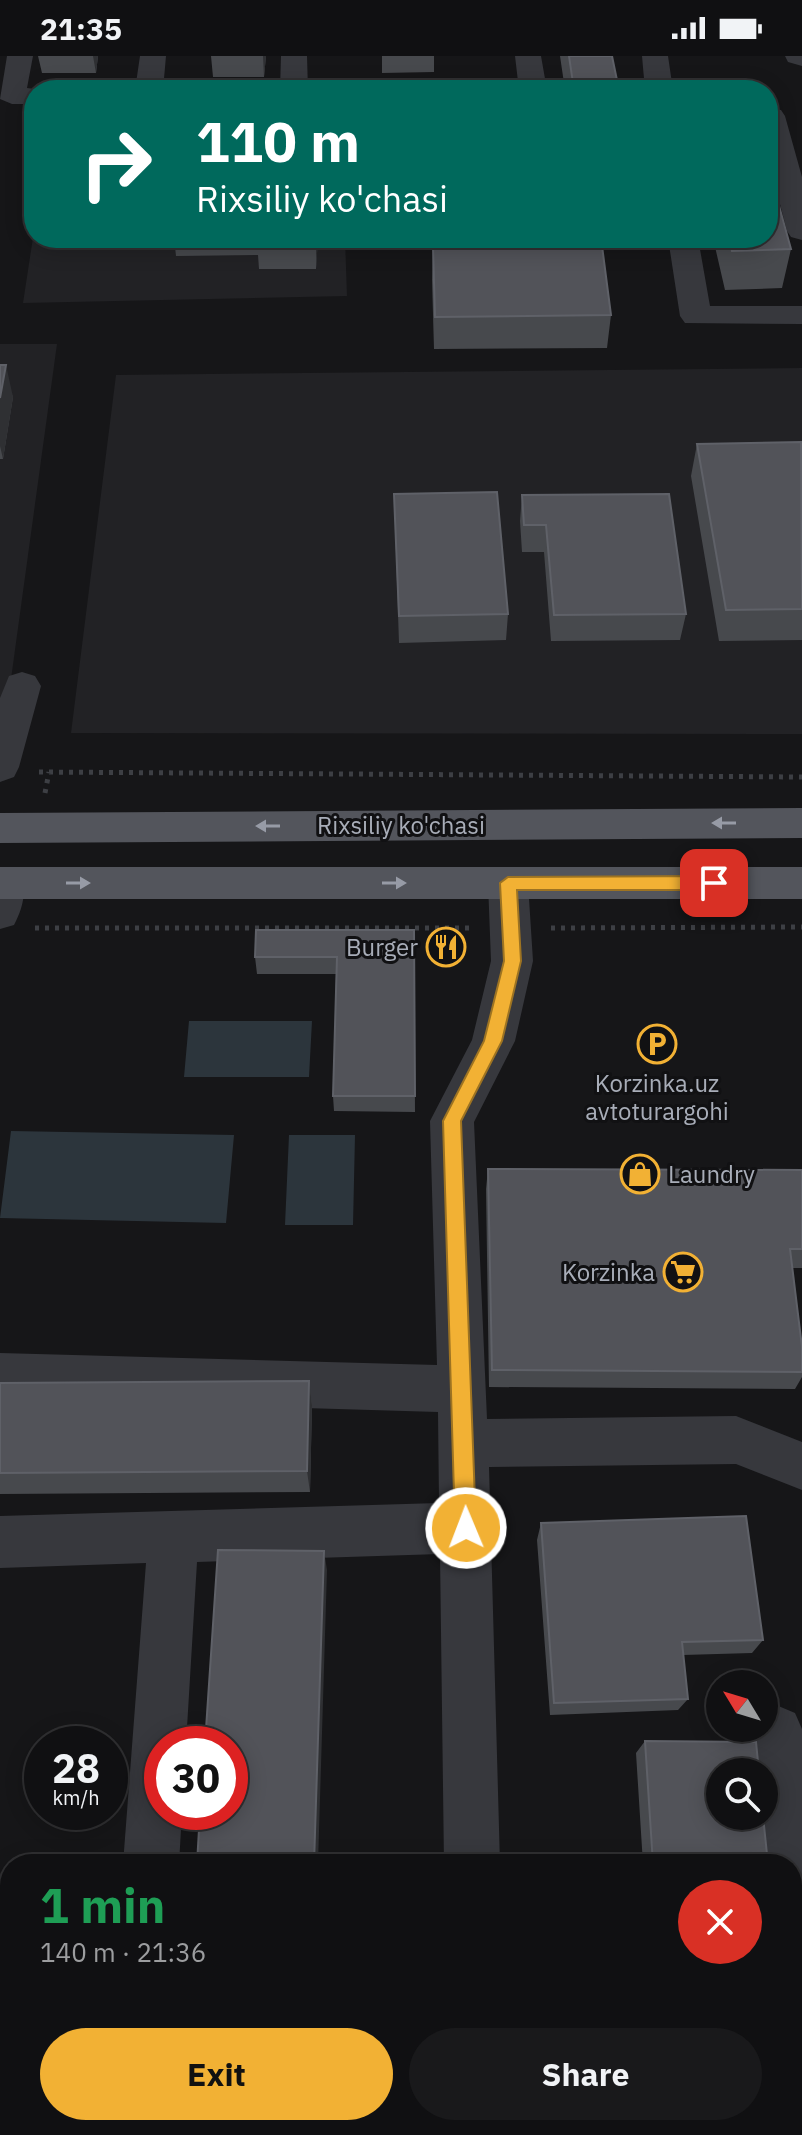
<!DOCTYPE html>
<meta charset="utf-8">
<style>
:root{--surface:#101012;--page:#19191b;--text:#f1f3f6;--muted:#9c9d9f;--line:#303032;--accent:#f2b134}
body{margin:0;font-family:"IBM Plex Sans",sans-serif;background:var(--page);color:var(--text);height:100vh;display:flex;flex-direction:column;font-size:30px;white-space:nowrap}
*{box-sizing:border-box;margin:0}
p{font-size:26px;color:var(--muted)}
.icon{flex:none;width:44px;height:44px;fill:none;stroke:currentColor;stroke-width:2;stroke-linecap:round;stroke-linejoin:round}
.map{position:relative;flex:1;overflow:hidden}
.details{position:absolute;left:0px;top:1798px;width:802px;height:282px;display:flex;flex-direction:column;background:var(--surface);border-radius:32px 32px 0 0;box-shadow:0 4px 20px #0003,0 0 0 2px var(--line)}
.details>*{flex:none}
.guide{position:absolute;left:24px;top:24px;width:754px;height:168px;border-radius:32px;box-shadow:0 4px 20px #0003,0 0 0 2px var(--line);background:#00695c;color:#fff;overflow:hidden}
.needle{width:52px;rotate:308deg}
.tools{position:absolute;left:706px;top:1614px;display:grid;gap:16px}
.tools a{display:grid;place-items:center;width:72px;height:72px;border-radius:50%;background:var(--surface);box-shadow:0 4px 20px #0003,0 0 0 2px var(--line);font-size:40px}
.speed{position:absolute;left:24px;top:1670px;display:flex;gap:16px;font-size:40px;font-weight:700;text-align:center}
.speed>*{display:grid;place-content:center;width:104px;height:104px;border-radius:50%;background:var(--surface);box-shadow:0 4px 20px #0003,0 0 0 2px var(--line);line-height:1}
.speed small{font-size:20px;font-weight:400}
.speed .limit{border:12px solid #d22;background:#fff;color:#111}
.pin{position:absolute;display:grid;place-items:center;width:68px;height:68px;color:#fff;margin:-34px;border-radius:16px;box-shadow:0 4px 12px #0006}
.me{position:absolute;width:88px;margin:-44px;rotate:359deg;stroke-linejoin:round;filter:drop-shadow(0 0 6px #0008)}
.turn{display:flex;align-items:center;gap:28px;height:168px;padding:0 40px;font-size:36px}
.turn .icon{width:104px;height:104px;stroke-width:2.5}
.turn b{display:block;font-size:56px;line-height:68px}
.round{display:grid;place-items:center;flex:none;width:84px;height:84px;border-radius:42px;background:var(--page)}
.summary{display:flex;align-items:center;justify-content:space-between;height:136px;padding:0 40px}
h1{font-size:48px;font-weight:700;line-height:60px;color:#1e9e55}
.primary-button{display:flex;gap:16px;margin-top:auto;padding:16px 40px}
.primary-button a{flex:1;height:92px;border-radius:48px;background:var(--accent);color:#111;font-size:32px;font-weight:700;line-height:92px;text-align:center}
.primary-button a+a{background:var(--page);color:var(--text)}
.status{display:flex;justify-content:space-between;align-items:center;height:56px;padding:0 40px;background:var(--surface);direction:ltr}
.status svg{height:22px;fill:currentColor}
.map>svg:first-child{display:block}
.built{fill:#222225}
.water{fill:#2c353c}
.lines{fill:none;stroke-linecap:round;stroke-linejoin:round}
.path{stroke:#3d3f44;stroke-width:5;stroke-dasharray:4 6;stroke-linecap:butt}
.minor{fill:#37383d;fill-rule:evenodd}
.major{fill:#53555c;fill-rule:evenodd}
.wall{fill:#47494d}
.shaded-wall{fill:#2f3033}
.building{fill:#525359;stroke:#5f6168;stroke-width:2}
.oneway{fill:#979ba6}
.route{fill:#f2b134;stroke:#9d7322;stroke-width:2}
.labels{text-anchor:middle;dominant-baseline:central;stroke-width:6;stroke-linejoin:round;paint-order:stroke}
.street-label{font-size:24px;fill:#a8adb8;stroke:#111113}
.poi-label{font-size:24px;fill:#a8adb8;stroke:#111113;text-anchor:end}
</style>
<div class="status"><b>21:35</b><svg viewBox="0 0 49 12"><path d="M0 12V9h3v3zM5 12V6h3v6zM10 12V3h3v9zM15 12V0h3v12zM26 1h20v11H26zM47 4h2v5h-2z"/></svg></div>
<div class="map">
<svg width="802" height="2079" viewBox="0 0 802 2079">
<rect width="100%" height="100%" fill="#161618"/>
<path class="built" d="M34 175V182H345L347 240 23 247Z
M0 288H57L4 674H0Z
M802 312V678L71 677 116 319Z"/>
<path class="water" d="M189 965H312L309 1021H184Z
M11 1075 234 1079 226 1167 0 1162Z
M289 1079H355L353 1169H285Z"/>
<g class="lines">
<path class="path" d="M39 716 802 721
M45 737 49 716
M35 872H469
M551 872 802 871"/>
<path class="minor" d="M7 0H33L27 32 43 34H34V48H12L0 43Z
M140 0H166L163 34H135Z
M281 0H307L308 34H280Z
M515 0H541L547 34H519Z
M642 0H668L673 34H645Z
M785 0H802V10L788 6Z
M443 26 481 28 485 34H429L433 28Z
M768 52 781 54 785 60 802 121V184L791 181 787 175 768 102Z
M668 182H698L710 250H802V268L685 267 680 260Z
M22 616 35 620 41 630 19 711 14 721 0 726V642L9 620Z
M5 811 19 816C28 833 23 852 14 869L0 873V813Z
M508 811 522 816 528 827 533 905 515 985 474 1066 487 1363 736 1360 802 1386V1434L736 1408 489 1411 500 1808H444L440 1498 197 1506 186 1688H162V1756H182L179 1808H123L146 1507 0 1512V1460L439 1447 438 1356 0 1343V1297L437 1309 430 1065 472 984 491 905 488 827 494 816Z
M776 1649 795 1657 802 1673V1944L792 1940V1808H762L757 1760H764V1716H753L749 1676 750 1672H764V1654Z
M103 2070H163L164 2079H102Z
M446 2070H506L508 2079H446Z"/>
<path class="major" d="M802 752V782L0 787V757Z
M0 811H802V843H0Z"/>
</g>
<path class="wall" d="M38 0H98L96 17H42Z
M211 0H266L264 21H213Z
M382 0H434V16L382 17Z
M560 0H612L619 34H565Z
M174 182H318L316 213H259L258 199 176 200Z
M489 182H601L611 259 607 292 434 293 432 224 433 191H488Z
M713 182H768L791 193 782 232 725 234Z
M0 309 13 341 3 403H0Z
M697 388 802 391V584L719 585 691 420Z
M394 438 508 558 506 584 399 587Z
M522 439 686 558 680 584 551 585 544 496H522L520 465Z
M414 874 415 1056 334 1055 333 1040 336 918H257L255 901Z
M488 1113 802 1114V1212H792L802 1316V1321L795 1333 489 1331 486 1133Z
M309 1325 312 1349 310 1436 0 1438V1327Z
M541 1467 763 1584 752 1597 683 1599 688 1643 678 1654 550 1659 537 1484Z
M645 1685 768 1808H643L636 1697Z
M659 2070H792L795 2079H660Z"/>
<path class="shaded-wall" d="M93 0H98L96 17Z
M263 0H266L264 21Z
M316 182H318L316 213Z
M6 309 13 341 3 403 0 390V342Z
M309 1325 312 1349 310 1436 307 1415Z
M324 1495 327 1514 318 1808H314Z
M306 2070H310L309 2079H305Z"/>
<path class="building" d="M569 0H612L619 34H574Z
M768 110 791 193 732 195 729 182H768Z
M259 182H316V193H258Z
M489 182H601L611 259 435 261 433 191H490Z
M0 309H6L0 342Z
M801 386 802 553 726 554 697 388Z
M497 436 508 558 399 560 394 438Z
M669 438 686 558 554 559 546 469H524L522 439Z
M256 874H414L415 1040H333L337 901H255Z
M488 1113 802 1114V1193H790L802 1291V1316L492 1314Z
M309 1325 307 1415 0 1417V1327Z
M746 1460 763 1584 682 1586 688 1643 554 1647 541 1467Z
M218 1494 324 1495 314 1808H197L200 1756H230V1688H205Z
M645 1685 756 1686 759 1716H720V1760H763L768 1808H653Z
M792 2049 795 2079H671L670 2070H792Z
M179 2070H306L305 2079H179Z"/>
<defs><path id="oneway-solid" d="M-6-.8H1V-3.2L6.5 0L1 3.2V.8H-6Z" transform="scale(2)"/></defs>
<g class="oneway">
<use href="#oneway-solid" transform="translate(724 767) rotate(180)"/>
<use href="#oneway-solid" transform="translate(268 770) rotate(180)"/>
<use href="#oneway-solid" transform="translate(78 827)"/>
<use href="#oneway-solid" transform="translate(394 827)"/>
</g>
<path class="route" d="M714 820 722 827 714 834H517L521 905 502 985 461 1065 476 1472 473 1479 466 1483 458 1479 455 1472 443 1065 484 985 504 905 500 827 508 821Z"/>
<defs>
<symbol id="restaurant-ring" viewBox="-11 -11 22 22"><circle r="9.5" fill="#111113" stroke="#f2b134" stroke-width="1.5"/><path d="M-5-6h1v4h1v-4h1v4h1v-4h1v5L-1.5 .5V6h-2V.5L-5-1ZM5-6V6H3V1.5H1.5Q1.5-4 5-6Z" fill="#f2b134"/></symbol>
<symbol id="parking-ring" viewBox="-11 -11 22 22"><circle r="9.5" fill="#111113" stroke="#f2b134" stroke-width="1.5"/><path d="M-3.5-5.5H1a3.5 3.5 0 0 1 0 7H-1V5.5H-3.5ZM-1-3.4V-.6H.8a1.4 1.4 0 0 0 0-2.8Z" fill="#f2b134"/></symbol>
<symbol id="shop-ring" viewBox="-11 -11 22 22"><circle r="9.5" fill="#111113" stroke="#f2b134" stroke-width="1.5"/><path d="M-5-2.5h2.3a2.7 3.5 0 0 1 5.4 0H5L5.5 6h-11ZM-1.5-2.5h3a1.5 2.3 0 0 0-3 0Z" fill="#f2b134"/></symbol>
<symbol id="supermarket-ring" viewBox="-11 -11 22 22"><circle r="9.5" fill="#111113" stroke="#f2b134" stroke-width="1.5"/><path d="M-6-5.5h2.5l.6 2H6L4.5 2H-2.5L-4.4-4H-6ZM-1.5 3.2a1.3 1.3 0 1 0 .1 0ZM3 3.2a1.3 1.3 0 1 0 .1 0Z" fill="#f2b134"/></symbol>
</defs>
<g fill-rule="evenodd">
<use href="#restaurant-ring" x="424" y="869" width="44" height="44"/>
<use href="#parking-ring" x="635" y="966" width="44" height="44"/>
<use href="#shop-ring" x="618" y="1096" width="44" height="44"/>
<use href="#supermarket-ring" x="661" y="1194" width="44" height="44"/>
</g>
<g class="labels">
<g class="street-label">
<text x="401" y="769">Rixsiliy ko'chasi</text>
</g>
<g class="poi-label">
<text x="418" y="891">Burger</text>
<text x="657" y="1027" text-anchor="middle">Korzinka.uz<tspan x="657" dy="28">avtoturargohi</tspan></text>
<text x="668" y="1118" text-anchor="start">Laundry</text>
<text x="655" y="1216">Korzinka</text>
</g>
</g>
</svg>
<div class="tools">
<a><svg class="needle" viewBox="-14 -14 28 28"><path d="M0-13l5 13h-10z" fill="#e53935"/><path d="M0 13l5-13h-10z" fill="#9c9d9f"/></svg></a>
<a><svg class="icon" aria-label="search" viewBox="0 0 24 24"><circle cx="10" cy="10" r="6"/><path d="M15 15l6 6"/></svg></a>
</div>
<div class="speed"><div>28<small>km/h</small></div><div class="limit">30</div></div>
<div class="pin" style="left:714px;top:827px;background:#d93025"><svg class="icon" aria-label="arrive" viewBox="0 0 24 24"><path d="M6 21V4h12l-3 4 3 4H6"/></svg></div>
<svg class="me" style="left:466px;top:1472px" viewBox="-20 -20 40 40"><circle r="17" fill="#f2b134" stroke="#fff" stroke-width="3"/><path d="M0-11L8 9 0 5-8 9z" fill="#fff"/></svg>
<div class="guide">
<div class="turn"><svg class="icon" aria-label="right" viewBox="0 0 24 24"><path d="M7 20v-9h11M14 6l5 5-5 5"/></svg><div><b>110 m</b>Rixsiliy ko'chasi</div></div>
</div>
<section class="details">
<div class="summary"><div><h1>1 min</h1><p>140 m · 21:36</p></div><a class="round" style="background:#d93025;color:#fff"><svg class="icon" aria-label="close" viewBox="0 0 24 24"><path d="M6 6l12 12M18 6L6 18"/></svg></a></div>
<div class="primary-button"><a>Exit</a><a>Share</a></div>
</section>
</div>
